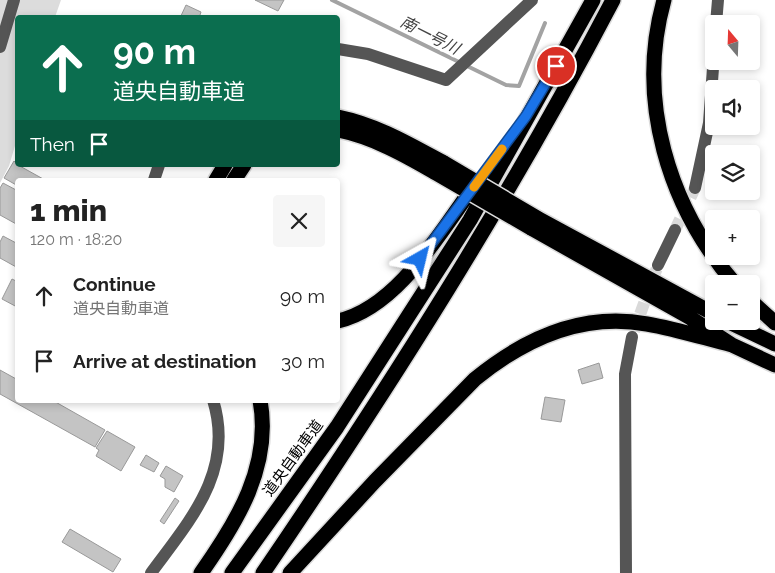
<!DOCTYPE html>
<meta charset="utf-8">
<style>
:root{--surface:#fff;--page:#f6f6f6;--text:#222;--muted:#767676}
body{margin:0;font-family:Raleway,"Noto Sans JP",sans-serif;background:var(--page);color:var(--text);height:100vh;display:flex;flex-direction:column;font-size:19px;white-space:nowrap}
*{box-sizing:border-box;margin:0}
p{font-size:16px;color:var(--muted)}
.icon{flex:none;width:28px;height:28px;fill:none;stroke:currentColor;stroke-width:2;stroke-linecap:round;stroke-linejoin:round}
.map{position:relative;flex:1;overflow:hidden}
.drawer{position:absolute;left:15px;top:178px;width:325px;height:225px;display:flex;flex-direction:column;background:var(--surface);border-radius:5px;box-shadow:0 2px 8px #0003}
.drawer>*{flex:none}
.top-card{position:absolute;left:15px;top:15px;width:325px;height:152px;border-radius:5px;box-shadow:0 2px 8px #0003;background:#0b6e4f;color:#fff;overflow:hidden}
.needle{width:32px;rotate:341deg}
.fabs{position:absolute;left:705px;top:15px;display:grid;gap:10px}
.fabs a{display:grid;place-items:center;width:55px;height:55px;border-radius:5px;background:var(--surface);box-shadow:0 2px 8px #0003;font-size:25px}
.pin{position:absolute;display:grid;place-items:center;width:42px;height:42px;color:#fff;margin:-21px;border:2px solid #fff;border-radius:50%;box-shadow:0 1px 5px #0007}
.me{position:absolute;width:55px;margin:-28px;rotate:37deg;stroke-linejoin:round;filter:drop-shadow(0 0 4px #0008)}
.turn{display:flex;align-items:center;gap:18px;height:105px;padding:0 15px;font-size:22px}
.turn .icon{width:65px;height:65px;stroke-width:2.5}
.turn b{display:block;font-size:35px;line-height:42px}
.then{display:flex;align-items:center;height:48px;padding:0 15px;background:#0003;gap:10px;font-size:19px}
.round{display:grid;place-items:center;flex:none;width:52px;height:52px;border-radius:5px;background:var(--page)}
.summary{display:flex;align-items:center;justify-content:space-between;height:85px;padding:0 15px}
h1{font-size:30px;font-weight:800;line-height:38px}
ul{padding:0;list-style:none}
li{display:flex;align-items:center;gap:15px;height:65px;padding:0 15px}
li div{flex:1}
li b{display:block;font-size:19px}
li em{font-style:normal}
.map>svg:first-child{display:block}
.green{fill:#dcdcdc}
.lines{fill:none;stroke-linecap:round;stroke-linejoin:round}
.stream{stroke:#a3a3a3;stroke-width:4}
.building{fill:#c4c4c4;stroke:#999}
.minor-tunnel{stroke:#d9d9d9;stroke-width:12;stroke-dasharray:12 6;stroke-linecap:butt}
.highway-casing{stroke:#dbdbdb;stroke-width:18}
.minor{stroke:#555;stroke-width:12}
.highway{stroke:#000;stroke-width:15}
.highway-bridge-casing{stroke:#dbdbdb;stroke-width:18;stroke-linecap:butt}
.highway-bridge{stroke:#000;stroke-width:15}
.route-casing{stroke:#114b97;stroke-width:12}
.route{stroke:#1a73e8;stroke-width:9}
.slow{stroke:#f59e0b;stroke-width:9}
.labels{text-anchor:middle;dominant-baseline:central;stroke-width:5;stroke-linejoin:round;paint-order:stroke}
.street-label{font-size:15px;fill:#000;stroke:#fff}
.water-label{font-size:16px;font-style:italic;fill:#444;stroke:#fff}
</style>
<div class="map">
<svg width="775" height="573" viewBox="0 0 775 573">
<rect width="100%" height="100%" fill="#fff"/>
<path class="green" d="M0 0H61L55 17 18 18 17 139 9 166 0 183Z"/>
<g class="lines">
<path class="stream" d="M332 0 506 85 519 86 545 23"/>
</g>
<path class="building" d="M255 0H284L278 11Z
M186 5 201 12 199 18H180Z
M14 161 18 165 45 180H18V186L4 178Z
M3 183 18 191V225L0 215V188Z
M3 236 18 244V268L0 258V242Z
M12 279 18 282 17 307 2 299Z
M599 363 603 378 582 384 578 370Z
M0 370 18 380V400H52L105 430 95 447 0 394Z
M545 397 565 400 561 422 541 419Z
M107 431 135 447 121 471 96 456 99 450 96 448Z
M146 455 159 463 154 472 140 465Z
M166 466 183 476 174 492 165 487V479L160 476Z
M175 498 179 501 164 524 160 521Z
M70 529 121 559 113 572 62 542Z"/>
<g class="lines">
<path class="minor-tunnel" d="M675 230 695 188
M634 331 658 265"/>
<defs>
<path id="highway" d="M664 0C636 100 668 206 735 284
M338 117C377 125 409 144 444 163
M338 130C373 137 405 155 436 173
M216 180 225 165
M234 180 244 165
M537 218 714 314
M531 228 689 317 732 345 775 365
M751 301 775 323
M338 321C399 307 441 230 477 182
M727 321 775 344
M201 573C237 522 272 466 260 400
M232 573 337 427 470 220 593 0
M263 573C389 388 509 199 613 0
M290 573 375 481 475 379C524 339 582 312 647 324 676 329 704 338 732 345"/>
</defs>
<use href="#highway" class="highway-casing"/>
<path class="minor" d="M716 24 718 0
M0 47 14 0
M338 49 368 54 446 80 532 0
M154 180 159 165
M695 188 709 123 714 54
M658 265 675 230
M151 573C190 520 235 471 213 400
M626 573 625 374 632 337"/>
<use href="#highway" class="highway"/>
<defs>
<path id="highway-bridge" d="M444 163 537 218
M436 173 531 228"/>
</defs>
<use href="#highway-bridge" class="highway-bridge-casing"/>
<use href="#highway-bridge" class="highway-bridge"/>
</g>
<g class="lines">
<defs>
<path id="route" d="M420 259 526 116 556 66"/>
</defs>
<use href="#route" class="route-casing"/>
<use href="#route" class="route"/>
<path class="slow" d="M474 187 502 149"/>
</g>
<g class="labels">
<g class="street-label">
<text transform="translate(293 458) rotate(-54)">道央自動車道</text>
</g>
<g class="water-label">
<text transform="translate(430 35) rotate(27)">南一号川</text>
</g>
</g>
</svg>
<div class="fabs">
<a><svg class="needle" viewBox="-14 -14 28 28"><path d="M0-13l5 13h-10z" fill="#e53935"/><path d="M0 13l5-13h-10z" fill="#767676"/></svg></a>
<a><svg class="icon" aria-label="sound" viewBox="0 0 24 24"><path d="M4 9h4l5-4v14l-5-4H4zM17 9q2 3 0 6"/></svg></a>
<a><svg class="icon" aria-label="layers" viewBox="0 0 24 24"><path d="M12 4l9 5-9 5-9-5zM3 14l9 5 9-5"/></svg></a>
<a>+</a>
<a>−</a>
</div>
<div class="pin" style="left:556px;top:66px;background:#d93025"><svg class="icon" aria-label="arrive" viewBox="0 0 24 24"><path d="M6 21V4h12l-3 4 3 4H6"/></svg></div>
<svg class="me" style="left:420px;top:259px" viewBox="-20 -20 40 40"><path d="M0-17L14 15 0 8-14 15z" fill="#1a73e8" stroke="#fff" stroke-width="4"/></svg>
<div class="top-card">
<div class="turn"><svg class="icon" aria-label="ahead" viewBox="0 0 24 24"><path d="M12 20V5M6 11l6-6 6 6"/></svg><div><b>90 m</b>道央自動車道</div></div>
<div class="then">Then<svg class="icon" aria-label="arrive" viewBox="0 0 24 24"><path d="M6 21V4h12l-3 4 3 4H6"/></svg></div>
</div>
<section class="drawer">
<div class="summary"><div><h1>1 min</h1><p>120 m · 18:20</p></div><a class="round"><svg class="icon" aria-label="close" viewBox="0 0 24 24"><path d="M6 6l12 12M18 6L6 18"/></svg></a></div>
<ul>
<li><svg class="icon" aria-label="ahead" viewBox="0 0 24 24"><path d="M12 20V5M6 11l6-6 6 6"/></svg><div><b>Continue</b><p>道央自動車道</p></div><em>90 m</em></li>
<li><svg class="icon" aria-label="arrive" viewBox="0 0 24 24"><path d="M6 21V4h12l-3 4 3 4H6"/></svg><div><b>Arrive at destination</b></div><em>30 m</em></li>
</ul>
</section>
</div>
